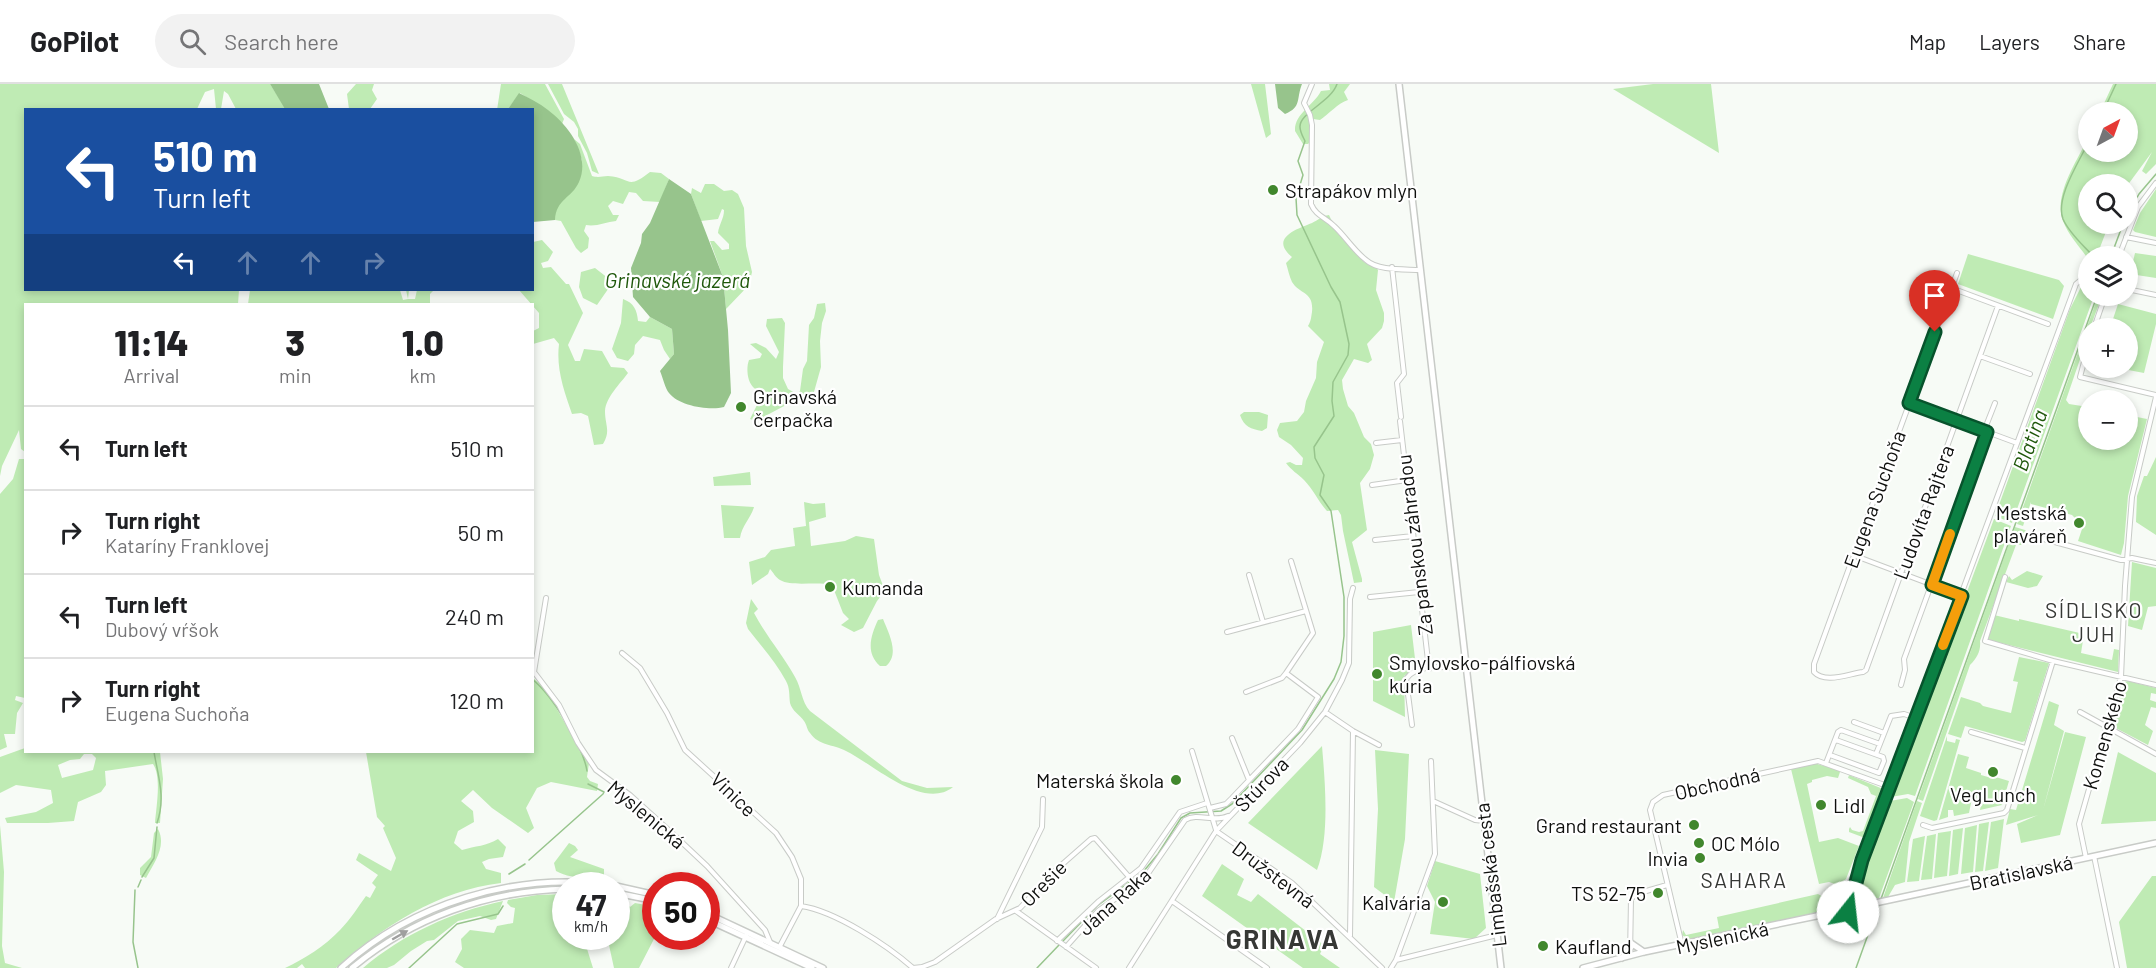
<!DOCTYPE html>
<meta charset="utf-8">
<style>
:root{--surface:#fff;--page:#f2f2f2;--text:#202124;--muted:#757577;--line:#e0e0e0}
body{margin:0;font-family:Barlow,sans-serif;background:var(--page);color:var(--text);height:100vh;display:flex;flex-direction:column;font-size:22px;white-space:nowrap}
*{box-sizing:border-box;margin:0}
p{font-size:20px;color:var(--muted)}
.icon{flex:none;width:33px;height:33px;fill:none;stroke:currentColor;stroke-width:2;stroke-linecap:round;stroke-linejoin:round}
.map{position:relative;flex:1;overflow:hidden}
.details{position:absolute;left:24px;top:219px;width:510px;height:450px;display:flex;flex-direction:column;background:var(--surface);border-radius:0px;box-shadow:0 3px 9px #0003}
.details>*{flex:none}
.banner{position:absolute;left:24px;top:24px;width:510px;height:183px;border-radius:0px;box-shadow:0 3px 9px #0003;background:#1a4fa0;color:#fff;overflow:hidden}
.needle{width:39px;rotate:41deg}
.controls{position:absolute;left:2078px;top:18px;display:grid;gap:12px}
.controls a{display:grid;place-items:center;width:60px;height:60px;border-radius:50%;background:var(--surface);box-shadow:0 3px 9px #0003;font-size:30px}
.speed{position:absolute;left:552px;top:788px;display:flex;gap:12px;font-size:30px;font-weight:700;text-align:center}
.speed>*{display:grid;place-content:center;width:78px;height:78px;border-radius:50%;background:var(--surface);box-shadow:0 3px 9px #0003;line-height:1}
.speed small{font-size:15px;font-weight:400}
.speed .limit{border:9px solid #d22;background:#fff;color:#111}
.pin{position:absolute;display:grid;place-items:center;width:51px;height:51px;color:#fff;margin:-62px -26px;border-radius:50% 50% 50% 0;rotate:-45deg;box-shadow:0 0 6px #0007}
.pin .icon{rotate:45deg}
.me{position:absolute;width:66px;margin:-33px;rotate:16deg;stroke-linejoin:round;filter:drop-shadow(0 0 4px #0008)}
.turn{display:flex;align-items:center;gap:21px;height:126px;padding:0 30px;font-size:27px}
.turn .icon{width:78px;height:78px;stroke-width:2.5}
.turn b{display:block;font-size:42px;line-height:51px}
.lanes{display:flex;align-items:center;height:57px;padding:0 30px;background:#0003;justify-content:center;gap:30px;direction:ltr}
.lanes .off{opacity:.35}
.eta{display:flex;justify-content:space-evenly;align-items:center;height:102px;text-align:center}
.eta b{font-size:36px;font-weight:800;line-height:42px}
ul{padding:0;list-style:none}
li{display:flex;align-items:center;gap:18px;height:84px;padding:0 30px;border-top:2px solid var(--line)}
li div{flex:1}
li b{display:block;font-size:22px}
li em{font-style:normal}
header{display:flex;align-items:center;gap:36px;box-sizing:border-box;height:84px;padding:0 30px;background:var(--surface);border-bottom:2px solid var(--line)}
header strong{font-size:28px}
nav{display:flex;gap:33px;margin-inline-start:auto;font-size:21px}
.search{width:420px;height:54px;background:var(--page);display:flex;align-items:center;gap:15px;box-sizing:border-box;padding:0 21px;border-radius:33px;color:var(--muted);font-size:22px}
.map>svg:first-child{display:block}
.green{fill:#bfebb4;fill-rule:evenodd}
.water{fill:#97c48c}
.lines{fill:none;stroke-linecap:round;stroke-linejoin:round}
.stream{stroke:#97c48c;stroke-width:1.5}
.street-casing{stroke:#c8cbc7;stroke-width:6}
.secondary-casing{stroke:#c8cbc7;stroke-width:8}
.street{stroke:#fff;stroke-width:4}
.secondary{stroke:#fff;stroke-width:5}
.oneway{fill:#9f9f9f}
.route-casing{stroke:#07532c;stroke-width:15}
.route{stroke:#0b8043;stroke-width:10}
.slow{stroke:#f59e0b;stroke-width:10}
.poi-dot{fill:#41872d;stroke:#fff;stroke-width:2}
.labels{text-anchor:middle;dominant-baseline:central;stroke-width:4.5;stroke-linejoin:round;paint-order:stroke}
.poi-label{font-size:20px;fill:#0f100e;stroke:#fff;text-anchor:start}
.street-label{font-size:20px;fill:#0f100e;stroke:#fff}
.water-label{font-size:21px;font-style:italic;fill:#1f580b;stroke:#fff}
.neighbourhood-label{font-size:21px;letter-spacing:1.5px;fill:#363835;stroke:#fff}
.district-label{font-size:26px;font-weight:bold;letter-spacing:1.5px;fill:#363835;stroke:#fff}
</style>
<header>
<strong>GoPilot</strong>
<div class="search"><svg class="icon" aria-label="search" viewBox="0 0 24 24"><circle cx="10" cy="10" r="6"/><path d="M15 15l6 6"/></svg>Search here</div>
<nav><a>Map</a><a>Layers</a><a>Share</a></nav>
</header>
<div class="map">
<svg width="2156" height="884" viewBox="0 0 2156 884">
<rect width="100%" height="100%" fill="#f7fbf6"/>
<path class="green" d="M0 0H270L286 25H236L228 10 224 7 221 25H216L214 5 205 8 197 25 26 26V206H239L238 220H26L25 368 21 365 19 346 2 382 0 392Z
M356 0H374L372 6 377 15 370 25H349L347 10Z
M501 0H545L564 35 562 40 547 26 520 9 508 25 497 26Z
M548 0H562L599 90 592 87 587 69 578 52V45L574 38 564 30Z
M1251 0H1265L1271 50 1266 54Z
M1329 0H1350L1344 8 1348 16C1338 19 1329 30 1320 36L1313 35 1311 37 1310 58 1308 60H1303L1295 47C1294 30 1314 21 1321 7L1330 6Z
M1653 0H1711L1719 69 1613 5Z
M2113 0H2156V80L2146 90 2142 87 2152 68 2127 102V100H2088V140H2109L2099 166 2100 172H2088V191L2084 190 2086 172C2078 161 2068 150 2063 137 2053 111 2077 77 2088 54V68H2127V28H2100Z
M574 55 580 60 592 92C599 94 602 92 608 92 631 93 626 107 650 88L661 89 669 95 660 118 643 117 636 109 629 108 623 120 613 117 608 122 613 131H619L616 137C606 138 596 143 586 141L584 147 589 154 588 164 581 169 576 164 561 137 555 136V125L582 76Z
M705 100H714L724 107 732 106 738 110 744 124 746 162 752 188 749 201 726 225 723 193 710 157H714L722 166 729 165V160L718 149C719 140 724 135 724 126L722 125 718 135 701 137 691 110 692 104 701 109Z
M2156 105V153L2135 148 2133 146 2140 129Z
M1329 131 1338 150 1364 178 1376 183 1378 186 1376 206 1384 229V237L1382 244 1367 260 1372 276 1368 279 1354 275 1342 296 1343 305 1348 322 1354 329 1364 353 1371 360 1374 371 1370 385 1360 399 1367 446 1352 458 1362 495V498L1354 499 1343 447 1341 431 1338 426 1327 427C1318 417 1313 405 1304 396 1298 390 1291 386 1286 379L1290 378 1296 381H1302L1303 374 1291 361 1279 353 1277 346 1280 339 1297 337 1304 328 1306 317 1316 294 1317 278 1324 258 1308 242C1311 237 1311 234 1312 228 1314 207 1300 211 1292 198 1289 192 1288 185 1286 179L1292 173C1269 154 1297 145 1312 139 1318 136 1322 132 1329 131Z
M542 156 553 168 548 177 541 179 543 184 551 183 566 200H569L583 229 568 261 575 277H580L584 265 602 267 611 283 624 284 628 289C620 300 606 313 605 327 605 341 611 347 603 360L594 361 588 332 581 329 572 330C564 307 556 285 559 260L554 254 533 260V247L539 244V229L519 206H532L533 158Z
M2135 169 2156 172V194L2130 190Z
M1968 170 2059 196 2064 202 2053 235 1958 200Z
M595 184 613 198 597 221 583 214 579 203 581 188Z
M2086 200H2088V212H2094L2012 439 1995 432 2070 225 2081 203Z
M250 206H400L403 216 408 215 406 206H409L408 215H415L417 206H434L430 210V220H248Z
M2098 212H2102L2090 244H2088V252L2066 316 2069 320 2088 323V356H2127V331L2147 335 2128 412 2124 459 2121 471 2078 457 2082 445 2073 442 2075 434 2072 431 2031 420V418L2023 442 2017 440Z
M623 215C634 219 637 226 638 237L646 238 650 233 672 245 674 270 670 275 664 266 660 256 643 252 635 261 634 270 628 277 617 274 612 265 621 239Z
M825 219 826 227 822 239 820 257 821 283 812 315 786 321 756 337 750 335 757 321H763L768 317C765 309 760 309 754 304 747 298 746 284 749 276L760 274 762 270 750 260 756 259 766 264 776 275 779 268 766 242 767 235 782 234 785 239 783 283V294L788 305 797 310 800 307 803 285 807 277 809 241 814 234 817 220Z
M2118 220 2156 230V240L2144 289 2118 284H2127V244H2110Z
M1244 328H1259L1268 331 1267 344 1262 347C1251 345 1244 343 1240 331Z
M2156 373V451L2136 438 2137 412 2144 392H2147Z
M19 375H24L26 380 25 614 16 612 15 616 23 619 17 629 15 650H4L7 663 0 666V410L13 395Z
M750 388 751 401 714 402 713 393Z
M804 418 813 420 825 419 826 433 809 438 811 462 845 457 856 452 874 455 879 491 885 507 877 517 863 544 854 548 841 541 849 535 843 529 832 501C817 497 792 503 780 496 776 494 773 488 770 485L768 490 752 501 749 478 765 473 771 466 795 462 793 444 806 442Z
M721 421 754 423C751 434 742 441 740 454H724Z
M1994 435 2011 442 1915 712 1908 710 1891 713Z
M2015 443 2025 446 2028 449H2020L2018 455 2023 461H2016L1980 557C1981 567 1977 574 1970 581L1923 717 1918 715Z
M2132 478 2156 484V522L2148 523 2142 546 2128 542Z
M2027 487 2043 492 2037 502 2028 504 2006 498 2009 492 2012 496Z
M751 515 758 525 754 529C766 552 783 571 795 593 802 605 801 617 810 627L902 697 927 704 953 703C923 727 873 680 846 667 833 660 819 662 810 649 807 646 807 641 804 637 800 631 792 627 790 619 789 611 790 604 786 597 776 578 761 562 748 545L746 539Z
M1994 531 2019 537V535L2084 550 2081 569 2112 576 2114 565 2119 566 2118 588 1989 556 1987 552Z
M883 535C889 550 900 570 886 582H880C865 569 871 551 878 536Z
M1411 541 1416 583 1404 592 1405 633 1373 617V548Z
M2019 573 2049 579 2025 657 2022 658 1965 642 1961 654 1948 650 1961 613 1980 619 1983 622 2011 629 2018 598 2013 597Z
M533 594 543 602 589 679 587 693 590 697 598 700 597 707 551 698 537 704 526 724 534 744 528 749 492 724 473 706 461 717 473 727 474 738 458 747 454 759 462 766C475 762 487 762 498 755L506 763 503 773 489 775 482 778 486 785 501 789V799C439 806 382 843 336 884H305L302 880 297 884H285C304 875 325 862 340 846 350 836 358 823 366 812L370 814 376 803 372 799 378 791 356 776 359 769 391 787 396 774 383 744 385 742 377 733 366 668H532Z
M2128 597 2156 604V610L2151 609 2150 616 2156 618V624L2151 623 2145 641 2153 647 2148 661 2110 641 2124 598Z
M2049 617 2059 621 2054 641 2064 647 2043 726 2065 648 2086 653 2060 751 2021 759 2017 740 2038 731 2006 741 2010 725 2016 726Z
M1947 652V657L1955 659 1956 655 1960 656 1937 736 1934 737 1920 732Z
M1322 662C1325 698 1330 752 1317 786L1248 739Z
M25 664 26 668H160L163 695 160 739H155C156 724 162 693 153 680L105 687 106 701 101 708 78 718 74 737 48 739H7L5 734 36 728 53 719 51 706 16 701 0 709V673ZM84 670H92L96 674 93 686 62 694 58 681 70 676 80 675Z
M1375 666 1409 670 1405 755 1394 818 1374 803 1378 725Z
M2118 668 2156 689V737L2101 740Z
M1958 670 1969 673 1966 684 1981 689V691L1988 693 1989 691 2009 697 2002 721 1980 726 1982 716 1972 714 1969 729 1954 732 1953 726H1948V733L1939 736Z
M1814 679 1838 686 1840 688 1838 694 1827 692 1812 696V698L1807 700 1819 758 1838 754 1859 762 1846 795 1838 801 1829 798 1819 800 1791 685Z
M1849 691 1883 705 1884 709 1865 754 1849 748V745L1850 743 1852 746 1859 748 1863 747 1876 712 1871 710 1868 703 1848 694Z
M1907 714 1914 718 1879 814H1870L1866 807 1858 800 1890 717Z
M1917 717 1922 719 1909 758 1905 798 1895 801 1888 813 1883 814Z
M2004 735 1998 784 1985 787 1991 738Z
M1989 738 1983 787 1975 788 1979 740Z
M0 741 4 788 2 862 5 879 22 884H0Z
M1977 741 1973 788 1961 790 1965 744Z
M1963 744 1958 790 1949 792 1953 746Z
M158 745C167 762 154 779 146 794L140 791V784L151 773 154 749Z
M1951 747 1947 792 1934 794 1938 749Z
M1936 750 1932 795 1921 796 1927 752Z
M1925 752 1919 797 1907 798 1913 755Z
M569 759 575 762 578 766 570 773 604 785V793C588 794 570 795 556 787L554 779Z
M1435 777 1480 790 1486 844 1474 855 1430 850 1435 818 1427 802Z
M1222 780 1244 795 1237 811 1251 818 1258 810 1324 861 1320 870 1340 884H1303L1202 812Z
M2152 792H2156V884H2127L2119 838Z
M565 810 566 852H583L593 884H464L455 878 462 865 461 855 470 846 494 849 497 842 513 839 515 824 511 823 507 819 508 816 537 811Z
M1818 810 1825 814 1829 824 1827 827 1733 848 1688 855 1682 851 1683 846 1686 851 1719 844 1717 833Z
M617 815 625 817 630 823 635 819 651 822 656 855H654L639 884H614L607 852H616Z
M503 817 496 835 491 836 480 832 458 837 434 856 427 857 411 867 394 881 387 884H363C403 850 452 828 503 817Z"/>
<path class="water" d="M270 0H319L329 25H285Z
M1275 0H1302C1296 15 1302 23 1285 30L1278 24Z
M519 9C529 14 539 19 548 26 568 41 591 71 579 98 572 114 556 115 555 136L533 138 532 26 508 25Z
M669 95 691 110 723 193 728 246 731 309 724 323C710 327 679 322 669 309 665 304 663 294 660 287L674 270 672 245 650 233 633 213 631 184 641 159 642 150 650 139Z"/>
<g class="lines">
<path class="stream" d="M2103 28 2116 0
M2088 59C2079 78 2055 114 2063 135 2069 149 2083 161 2093 172
M2127 131 2139 110 2156 90
M2111 172 2123 140
M532 595C553 612 583 662 587 687
M154 668C158 692 166 714 157 739
M529 776 603 710 604 708 588 700
M509 790 525 780
M142 793 154 774 157 743
M138 803 141 796
M135 806 133 858 138 884
M1881 815 2097 212
M1063 857 1097 822 1143 788 1158 770 1181 734 1190 729 1221 727 1232 720 1302 646 1334 595 1341 578 1344 552V513L1331 427 1320 411 1324 391 1315 374 1314 363 1334 332 1332 317 1333 298 1348 271 1349 260 1340 218 1331 203 1297 131 1296 114 1303 91 1298 77 1305 57C1303 53 1300 48 1300 43 1299 29 1331 18 1337 0
M409 884 457 840 498 830 503 822
M1037 884 1059 861
M1856 884 1879 820"/>
<defs>
<path id="street" d="M1312 0 1304 19 1310 31 1312 41 1311 120C1316 132 1325 133 1334 142 1345 152 1354 167 1366 176 1378 187 1404 185 1420 186
M2126 153 2156 159
M2119 172 2138 123 2156 99
M1392 183 1404 290 1397 299 1401 333
M1957 189 1814 580V588C1825 600 1848 590 1863 588L1866 586 1998 222
M1951 204 2048 240
M2127 205 2156 211
M2094 244 2105 212
M2088 263 2080 293 2156 311
M1980 272 2030 290
M1909 319 2017 359
M1400 337 1429 585
M1984 347 1995 319
M1376 359 1402 356
M1372 401 1407 396
M2040 454 2121 476 2132 474 2156 479
M1375 456 1413 452
M1853 471 1962 512
M1249 491 1263 538
M2005 493 1985 557 2053 577 2156 601
M1370 513 1419 508
M546 514 534 588 559 621 578 659 596 686 630 711 673 750 707 782 765 846 770 858
M1227 548 1306 527
M622 569 640 584 667 629 685 666 776 749 792 773 801 795V822L780 862
M1286 589 1313 549 1291 477
M1901 601 1905 586 1904 575 1987 348
M1325 628 1353 647 1379 661
M2080 628 2156 670
M1854 638 1884 649
M1412 641 1406 595C1417 578 1449 584 1466 584
M1971 648 2025 664
M1232 654 1249 696
M1192 667 1216 746
M1876 670 1891 632 1904 630 1916 634
M1830 671 1879 689 1884 677 1883 673 1836 656
M1826 679 1838 648 1841 646 1880 660
M1433 717 1475 736 1484 737
M1210 724 1226 720 1232 714 1298 645 1318 613 1286 589 1282 594 1246 608
M1923 741 1932 744 2004 729 2007 726 2053 577
M1216 747 1292 799 1382 884
M2094 772 2117 884
M2086 774 2079 740 2121 593 2125 502 2132 413 2156 313
M1845 807 1862 776 1878 735 2076 200 2082 195H2088
M1853 810 1862 777
M1172 817 1267 884
M801 822C835 827 887 861 913 884
M1016 827 1096 884
M997 835 1042 743 1043 715
M1350 852 1353 647
M1057 857 1099 817 1141 784 1180 728 1207 719
M1682 861 1650 726 1653 718 1663 711 1818 677 1890 703
M1066 863 1098 827 1133 802 1149 788 1185 736C1198 728 1214 739 1228 732
M1630 872 1631 815 1636 810 1667 801
M1396 876 1497 851
M731 884 746 852
M913 884 922 883 935 878 996 835 1020 824 1058 784 1091 755 1095 754 1130 794
M1129 884 1216 747 1300 659 1325 628 1342 596 1349 579 1350 515 1353 504
M1391 884 1396 876 1435 770 1431 677"/>
<path id="secondary" d="M1399 0 1501 884
M616 802 656 811
M616 809 656 817
M706 829 823 884
M1827 829C1835 823 1835 812 1844 808L1851 809C1859 815 1863 818 1874 819
M706 835 812 884
M1631 859 1644 868
M1622 874 1631 863
M341 884C412 819 515 788 610 801
M352 884C412 834 487 807 566 805
M1583 884 1644 868 1826 830 1848 828 1875 819 2156 759"/>
</defs>
<use href="#street" class="street-casing"/>
<use href="#secondary" class="secondary-casing"/>
<use href="#street" class="street"/>
<use href="#secondary" class="secondary"/>
</g>
<defs><path id="oneway-solid" d="M-6-.8H1V-3.2L6.5 0L1 3.2V.8H-6Z" transform="scale(1.5)"/></defs>
<use class="oneway" href="#oneway-solid" transform="translate(400 851) rotate(-30)"/>
<g class="lines">
<defs>
<path id="route" d="M1848 828 1856 822 1857 816 1853 810 1862 776 1962 512 1932 501 1987 348 1909 319 1935 248"/>
</defs>
<use href="#route" class="route-casing"/>
<use href="#route" class="route"/>
<path class="slow" d="M1943 561 1962 512 1932 501 1950 450"/>
</g>
<g class="poi-dot">
<circle cx="1273" cy="106" r="6"/>
<circle cx="741" cy="323" r="6"/>
<circle cx="2079" cy="439" r="6"/>
<circle cx="830" cy="503" r="6"/>
<circle cx="1377" cy="590" r="6"/>
<circle cx="1993" cy="688" r="6"/>
<circle cx="1176" cy="696" r="6"/>
<circle cx="1821" cy="721" r="6"/>
<circle cx="1694" cy="741" r="6"/>
<circle cx="1699" cy="759" r="6"/>
<circle cx="1700" cy="774" r="6"/>
<circle cx="1658" cy="809" r="6"/>
<circle cx="1443" cy="818" r="6"/>
<circle cx="1543" cy="862" r="6"/>
</g>
<g class="labels">
<g class="poi-label">
<text x="1285" y="106">Strapákov mlyn</text>
<text x="753" y="312">Grinavská<tspan x="753" dy="23">čerpačka</tspan></text>
<text x="2067" y="428" text-anchor="end">Mestská<tspan x="2067" dy="23">plaváreň</tspan></text>
<text x="842" y="503">Kumanda</text>
<text x="1389" y="578">Smylovsko-pálfiovská<tspan x="1389" dy="23">kúria</tspan></text>
<text x="1164" y="696" text-anchor="end">Materská škola</text>
<text x="1993" y="710" text-anchor="middle">VegLunch</text>
<text x="1833" y="721">Lidl</text>
<text x="1682" y="741" text-anchor="end">Grand restaurant</text>
<text x="1711" y="759">OC Mólo</text>
<text x="1688" y="774" text-anchor="end">Invia</text>
<text x="1646" y="809" text-anchor="end">TS 52-75</text>
<text x="1431" y="818" text-anchor="end">Kalvária</text>
<text x="1555" y="862">Kaufland</text>
</g>
<g class="street-label">
<text transform="translate(1874 415) rotate(-70)">Eugena Suchoňa</text>
<text transform="translate(1923 428) rotate(-70)">Ľudovíta Rajtera</text>
<text transform="translate(1414 461) rotate(-97)">Za panskou záhradou</text>
<text transform="translate(2104 651) rotate(-74)">Komenského</text>
<text transform="translate(1717 699) rotate(-13)">Obchodná</text>
<text transform="translate(1261 700) rotate(-46)">Štúrova</text>
<text transform="translate(734 710) rotate(44)">Vinice</text>
<text transform="translate(647 730) rotate(40)">Myslenická</text>
<text transform="translate(2021 788) rotate(-12)">Bratislavská</text>
<text transform="translate(1274 790) rotate(37)">Družstevná</text>
<text transform="translate(1490 791) rotate(-97)">Limbašská cesta</text>
<text transform="translate(1043 799) rotate(-45)">Orešie</text>
<text transform="translate(1114 817) rotate(-42)">Jána Raka</text>
<text transform="translate(1722 853) rotate(-12)">Myslenická</text>
</g>
<g class="water-label">
<text x="677" y="195">Grinavské jazerá</text>
<text transform="translate(2029 356) rotate(-70)">Blatina</text>
</g>
<g class="neighbourhood-label">
<text x="2094" y="525">SÍDLISKO<tspan x="2094" dy="24">JUH</tspan></text>
<text x="1744" y="795">SAHARA</text>
</g>
<g class="district-label">
<text x="1283" y="854">GRINAVA</text>
</g>
</g>
</svg>
<div class="controls">
<a><svg class="needle" viewBox="-14 -14 28 28"><path d="M0-13l5 13h-10z" fill="#e53935"/><path d="M0 13l5-13h-10z" fill="#757577"/></svg></a>
<a><svg class="icon" aria-label="search" viewBox="0 0 24 24"><circle cx="10" cy="10" r="6"/><path d="M15 15l6 6"/></svg></a>
<a><svg class="icon" aria-label="layers" viewBox="0 0 24 24"><path d="M12 4l9 5-9 5-9-5zM3 14l9 5 9-5"/></svg></a>
<a>+</a>
<a>−</a>
</div>
<div class="speed"><div>47<small>km/h</small></div><div class="limit">50</div></div>
<div class="pin" style="left:1935px;top:248px;background:#d93025"><svg class="icon" aria-label="arrive" viewBox="0 0 24 24"><path d="M6 21V4h12l-3 4 3 4H6"/></svg></div>
<svg class="me" style="left:1848px;top:828px" viewBox="-20 -20 40 40"><circle r="19" fill="#fff"/><path d="M0-13L10 11 0 6-10 11z" fill="#0b8043"/></svg>
<div class="banner">
<div class="turn"><svg class="icon" aria-label="left" viewBox="0 0 24 24"><path d="M17 20v-9H6M10 6l-5 5 5 5"/></svg><div><b>510 m</b>Turn left</div></div>
<div class="lanes"><svg class="icon" aria-label="left" viewBox="0 0 24 24"><path d="M17 20v-9H6M10 6l-5 5 5 5"/></svg><svg class="icon off" aria-label="ahead" viewBox="0 0 24 24"><path d="M12 20V5M6 11l6-6 6 6"/></svg><svg class="icon off" aria-label="ahead" viewBox="0 0 24 24"><path d="M12 20V5M6 11l6-6 6 6"/></svg><svg class="icon off" aria-label="right" viewBox="0 0 24 24"><path d="M7 20v-9h11M14 6l5 5-5 5"/></svg></div>
</div>
<section class="details">
<div class="eta">
<div><b>11:14</b><p>Arrival</p></div>
<div><b>3</b><p>min</p></div>
<div><b>1.0</b><p>km</p></div>
</div>
<ul>
<li><svg class="icon" aria-label="left" viewBox="0 0 24 24"><path d="M17 20v-9H6M10 6l-5 5 5 5"/></svg><div><b>Turn left</b></div><em>510 m</em></li>
<li><svg class="icon" aria-label="right" viewBox="0 0 24 24"><path d="M7 20v-9h11M14 6l5 5-5 5"/></svg><div><b>Turn right</b><p>Kataríny Franklovej</p></div><em>50 m</em></li>
<li><svg class="icon" aria-label="left" viewBox="0 0 24 24"><path d="M17 20v-9H6M10 6l-5 5 5 5"/></svg><div><b>Turn left</b><p>Dubový vŕšok</p></div><em>240 m</em></li>
<li><svg class="icon" aria-label="right" viewBox="0 0 24 24"><path d="M7 20v-9h11M14 6l5 5-5 5"/></svg><div><b>Turn right</b><p>Eugena Suchoňa</p></div><em>120 m</em></li>
</ul>
</section>
</div>
